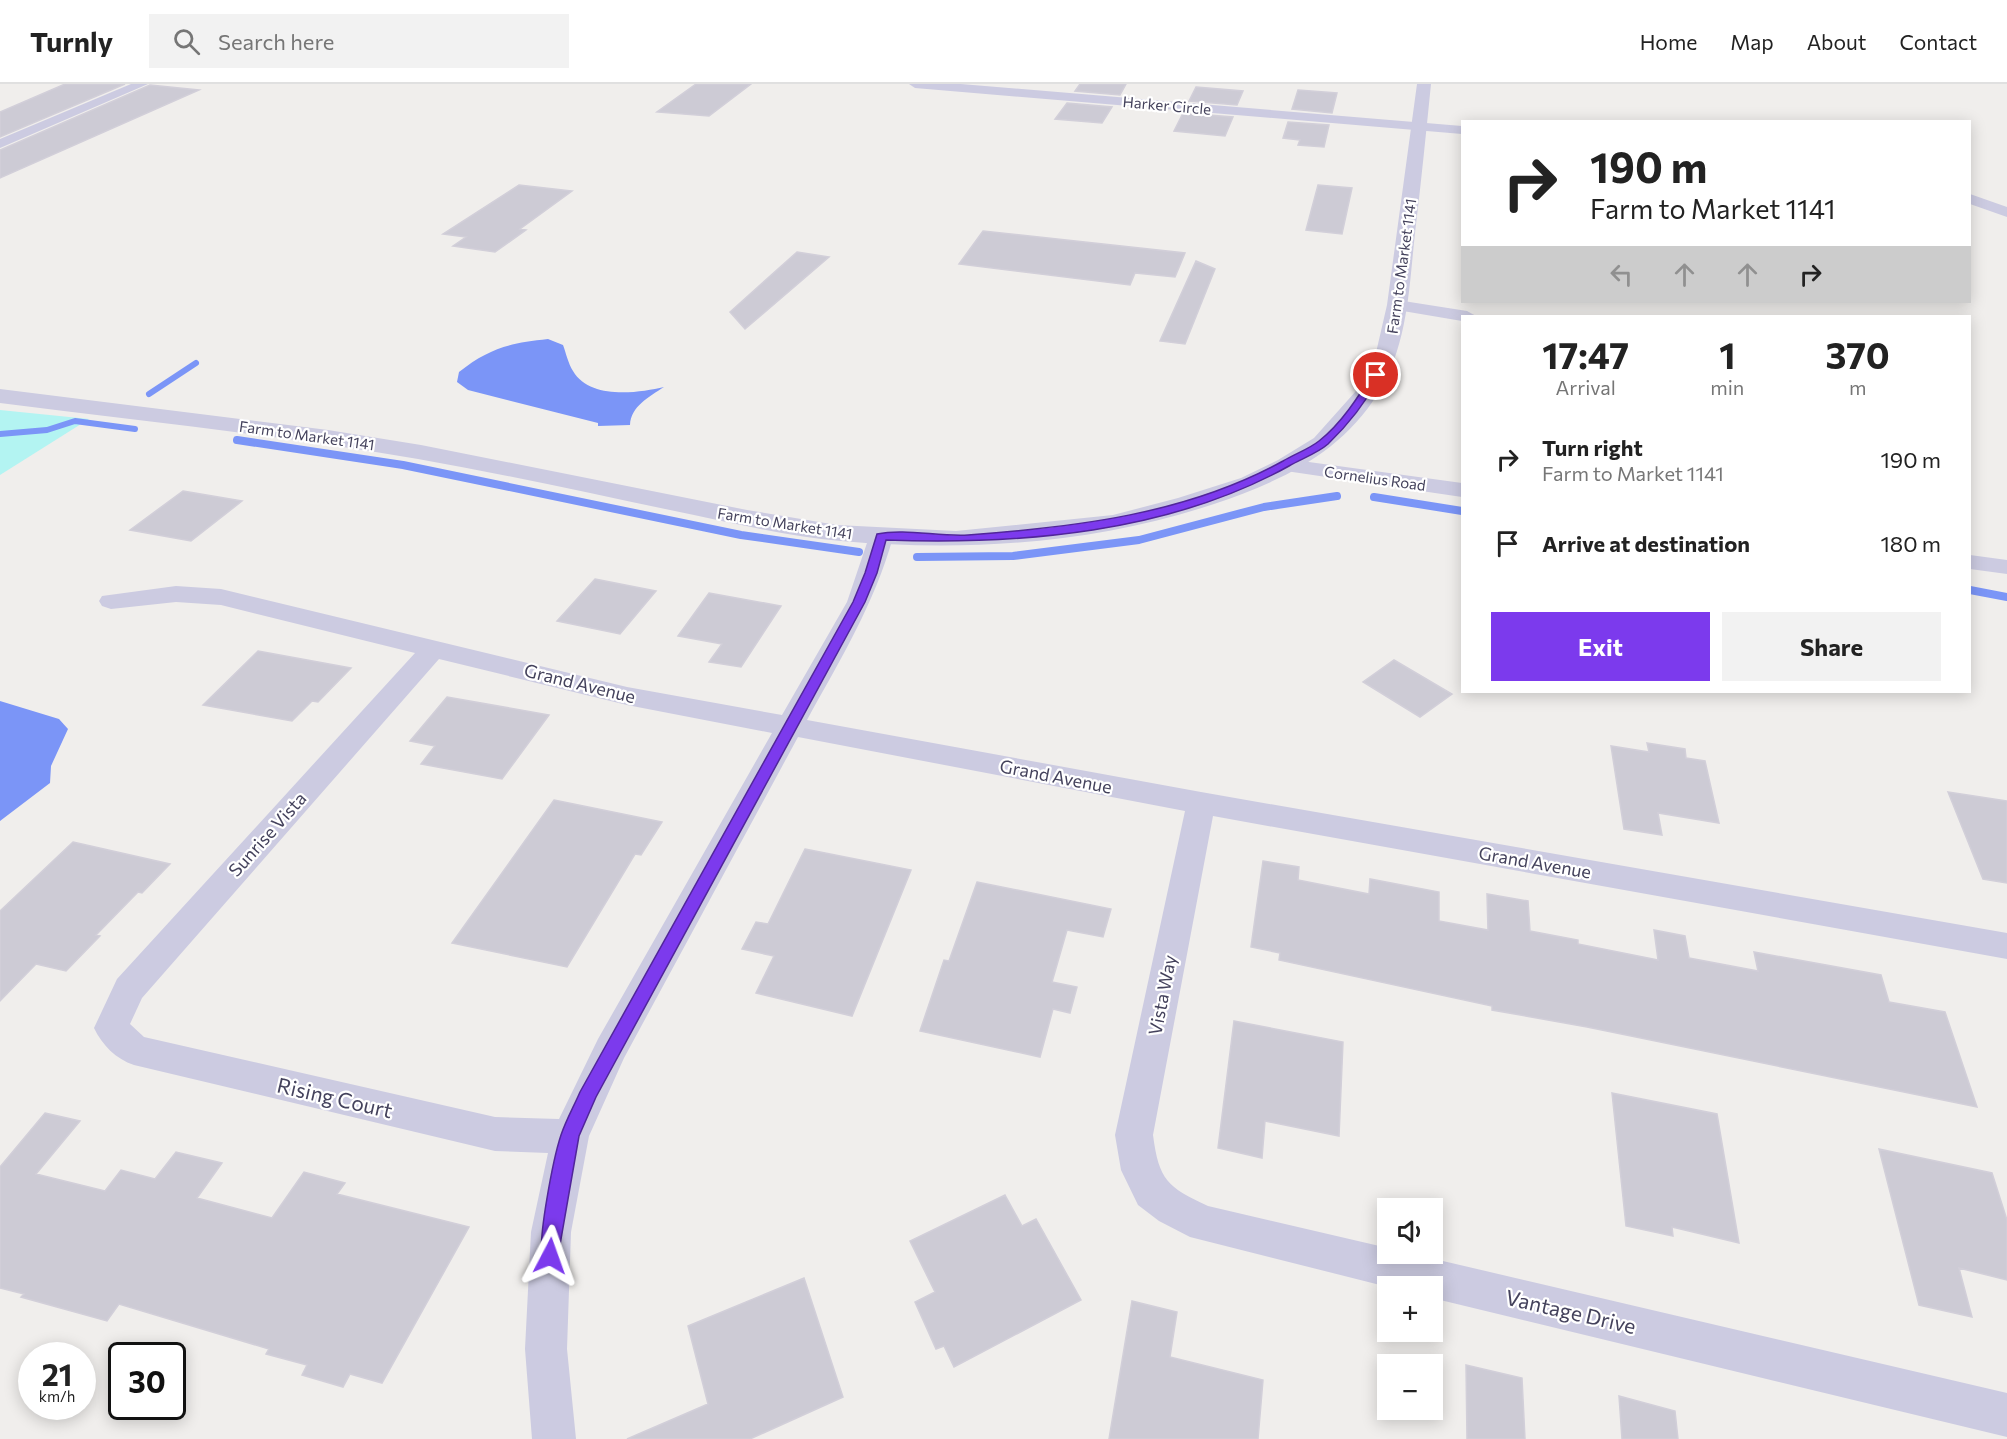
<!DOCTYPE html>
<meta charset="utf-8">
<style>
:root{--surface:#fff;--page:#f2f2f2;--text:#222;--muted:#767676;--line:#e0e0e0;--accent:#7c3aed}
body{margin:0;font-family:Commissioner,sans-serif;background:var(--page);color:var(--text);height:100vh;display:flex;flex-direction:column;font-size:22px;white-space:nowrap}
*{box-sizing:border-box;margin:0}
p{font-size:20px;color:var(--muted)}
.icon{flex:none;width:33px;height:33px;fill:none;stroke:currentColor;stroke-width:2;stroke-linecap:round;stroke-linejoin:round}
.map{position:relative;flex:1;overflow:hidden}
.drawer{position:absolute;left:1461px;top:231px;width:510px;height:378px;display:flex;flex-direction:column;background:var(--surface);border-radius:0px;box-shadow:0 3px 15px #0003}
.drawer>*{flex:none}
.hud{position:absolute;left:1461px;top:36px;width:510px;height:183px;border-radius:0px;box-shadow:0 3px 15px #0003;background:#fff;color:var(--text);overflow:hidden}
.fabs{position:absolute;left:1377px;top:1114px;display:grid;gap:12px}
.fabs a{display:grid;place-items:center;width:66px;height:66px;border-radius:0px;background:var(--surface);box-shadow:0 3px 15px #0003;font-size:30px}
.speed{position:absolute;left:18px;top:1258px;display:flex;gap:12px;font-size:30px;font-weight:700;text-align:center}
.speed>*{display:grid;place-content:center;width:78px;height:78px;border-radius:50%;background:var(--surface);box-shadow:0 3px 15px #0003;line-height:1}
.speed small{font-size:15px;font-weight:400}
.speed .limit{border:3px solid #111;border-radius:9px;background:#fff;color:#111}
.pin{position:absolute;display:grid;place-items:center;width:51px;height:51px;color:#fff;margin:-26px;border:3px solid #fff;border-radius:50%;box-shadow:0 2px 6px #0007}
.me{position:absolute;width:66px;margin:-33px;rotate:4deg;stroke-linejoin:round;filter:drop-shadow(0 0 4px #0008)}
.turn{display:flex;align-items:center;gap:21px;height:126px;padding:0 30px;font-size:27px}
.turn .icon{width:78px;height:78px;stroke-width:2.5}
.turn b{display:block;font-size:42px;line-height:51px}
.lanes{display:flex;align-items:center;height:57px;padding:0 30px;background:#0003;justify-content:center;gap:30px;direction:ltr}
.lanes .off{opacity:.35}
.eta{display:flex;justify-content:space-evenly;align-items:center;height:102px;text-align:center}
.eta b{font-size:36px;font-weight:700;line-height:42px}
.cta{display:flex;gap:12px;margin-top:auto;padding:12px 30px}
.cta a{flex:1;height:69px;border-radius:0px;background:var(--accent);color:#fff;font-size:24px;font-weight:700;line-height:69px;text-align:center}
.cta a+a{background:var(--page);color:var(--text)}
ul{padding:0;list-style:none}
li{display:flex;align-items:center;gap:18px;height:84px;padding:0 30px}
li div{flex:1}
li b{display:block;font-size:22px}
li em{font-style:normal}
header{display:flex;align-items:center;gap:36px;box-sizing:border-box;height:84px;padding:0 30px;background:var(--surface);border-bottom:2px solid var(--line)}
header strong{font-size:28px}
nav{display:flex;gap:33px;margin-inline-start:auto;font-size:21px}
.search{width:420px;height:54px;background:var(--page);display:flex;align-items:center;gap:15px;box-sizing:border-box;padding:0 21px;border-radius:0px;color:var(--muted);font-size:22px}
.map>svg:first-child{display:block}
.green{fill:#b3f4f2}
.water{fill:#7b95f7}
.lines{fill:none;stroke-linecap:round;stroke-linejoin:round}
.stream-far1{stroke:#7b95f7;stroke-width:6}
.stream{stroke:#7b95f7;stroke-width:8}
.building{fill:#cdcbd5;stroke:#d2cfd9;stroke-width:1.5}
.minor{fill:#cccbe1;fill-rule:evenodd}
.tertiary{fill:#cccbe1;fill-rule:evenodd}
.route{fill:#7c3aed;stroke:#51269a;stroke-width:1.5}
.labels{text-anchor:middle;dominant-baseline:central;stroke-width:4.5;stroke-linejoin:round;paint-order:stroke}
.far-street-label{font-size:15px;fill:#44425c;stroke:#fff}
.street-label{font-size:18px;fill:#44425c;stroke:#fff}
.near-street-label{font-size:21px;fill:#44425c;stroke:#fff}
</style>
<header>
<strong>Turnly</strong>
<div class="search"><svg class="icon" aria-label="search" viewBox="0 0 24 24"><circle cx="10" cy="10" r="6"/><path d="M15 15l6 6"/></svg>Search here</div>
<nav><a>Home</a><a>Map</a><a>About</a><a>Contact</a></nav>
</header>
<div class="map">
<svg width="2007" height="1355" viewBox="0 0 2007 1355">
<rect width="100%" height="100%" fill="#f0eeec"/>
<path class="green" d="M0 326 89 335 0 391Z"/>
<path class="water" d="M548 255 563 261C566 269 568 279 573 287 590 316 638 309 664 303 649 313 631 322 630 341L598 342V339L468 306 457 298 459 288C489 264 510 259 548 255Z
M0 617 59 635 68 645 51 682 50 699 0 737Z"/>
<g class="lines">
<path class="stream-far1" d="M149 310 196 279
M0 350 47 346 75 337 135 345"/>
<path class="stream" d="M237 356 403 381 741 451 859 468
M1374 413 1462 427
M917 473 1013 472 1139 456 1264 423 1337 412
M1970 506 2007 513"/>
</g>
<path class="building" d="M65 0H125L0 53V28Z
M696 0H751L709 32 657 28Z
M1080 0H1126L1120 11 1075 7Z
M150 1 199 6 0 94V66Z
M1196 3 1243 7 1237 21 1189 17Z
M1298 6 1337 9 1332 29 1292 25Z
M1067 19 1112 23 1102 39 1055 35Z
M1183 29 1233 33 1225 52 1174 47Z
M1288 38 1329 41 1324 63 1298 61 1300 56 1283 54Z
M519 101 572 107 520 145 526 146 495 168 453 162 466 153 443 150Z
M1318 101 1352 104 1342 150 1306 146Z
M983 147 1185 169 1175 193 1135 189 1130 201 959 180Z
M797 168 829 173 745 245 730 228Z
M1196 177 1215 185 1185 260 1160 257Z
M183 407 242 417 191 457 130 446Z
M595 495 656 507 620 550 557 537Z
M709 509 781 522 741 583 709 578 722 560 678 552Z
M258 567 351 584 318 618 312 617 292 637 203 621Z
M1394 576 1452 610 1420 633 1363 598Z
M447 613 549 631 502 695 421 680 435 662 410 657Z
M1647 659 1685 665 1686 674 1705 677 1719 739 1658 729 1662 751 1624 745 1611 662 1649 668Z
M1948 708 2007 717V799L1983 795Z
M554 716 662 738 641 771 635 770 567 883 452 859Z
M73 758 170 780 142 809 138 808 96 851 100 852 66 887 36 880 0 917V827Z
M805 765 911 786 852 932 756 909 774 872 742 865 756 838 768 840Z
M1263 777 1299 783 1298 796 1369 810 1370 795 1439 808V837L1488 846 1487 810 1528 817 1530 847 1578 856V860L1658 876 1654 846 1685 852 1689 874 1758 887 1754 868 1881 891 1889 918 1945 928 1977 1023 1587 943 1492 926V922L1279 876 1280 869 1251 863Z
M977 798 1111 825 1103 853 1067 846 1052 898 1077 903 1070 929 1053 925 1040 973 920 947 944 876 949 877Z
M1234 937 1343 958 1339 1052 1265 1037 1262 1074 1218 1064Z
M1612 1009 1717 1030 1739 1159 1672 1143 1673 1152 1626 1142Z
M45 1029 80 1037 36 1090 105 1107 121 1086 155 1095 176 1068 222 1079 197 1114 272 1134 304 1088 345 1099 337 1110 469 1143 382 1299 350 1290 343 1303 302 1291 307 1281 266 1270 269 1265 119 1220 107 1237 21 1213 24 1210 0 1204V1083Z
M1879 1065 1992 1089 2007 1136V1196L1959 1184 1972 1233 1919 1221Z
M1005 1111 1022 1142 1036 1135 1081 1216 954 1283 944 1262 936 1265 915 1218 935 1208 910 1157Z
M804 1194 843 1313 750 1355H627L708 1320 688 1242Z
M1132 1217 1177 1228 1170 1273 1263 1296 1258 1355H1109Z
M1466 1281 1522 1294 1525 1355H1467Z
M1619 1312 1675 1327 1678 1355H1622Z"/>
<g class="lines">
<path class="minor" d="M131 0H148L0 64V55Z
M909 0H961L1462 42V50L915 4Z
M1970 110 2007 123V133L1970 120Z
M1397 216 1467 227 1476 232H1462V237L1391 225 1388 221Z
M1287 375 1462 399V413L1279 386 1276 381 1279 376Z
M881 446 889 448 893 453C875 519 840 576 807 636L1201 708 2007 849V875L1213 732 1153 1051C1159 1096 1167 1103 1208 1122L1388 1164V1170H1413L2007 1309V1353L1432 1214V1203H1388L1190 1153 1159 1137 1138 1121 1121 1086 1115 1051 1185 727 798 653 624 974 589 1052 571 1148 567 1265 576 1355H532L525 1265 531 1148 548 1069 495 1067 134 981C116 975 102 961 94 944L117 895 415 569 221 521 176 518 111 525 102 522 99 517 102 512 176 502 221 505 627 603 782 631 847 518 869 453 873 448ZM439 575 627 621 772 649 598 955 559 1035 495 1033 144 953 130 940 142 914Z
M1970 471 2007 476V490L1970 485Z"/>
<path class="tertiary" d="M1417 0H1431C1426 50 1421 99 1415 149 1409 204 1408 261 1378 309 1341 370 1279 398 1214 420 1094 460 966 468 841 457 792 453 742 441 694 431 602 412 510 391 418 375 280 351 139 337 0 319V305L328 346 421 361 747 426 837 441 956 447 1113 431 1178 414 1241 394 1278 376 1314 354 1356 307 1375 273 1387 221Z"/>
</g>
<path class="route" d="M1373 289 1381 291C1367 316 1348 341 1328 360 1318 369 1301 375 1289 382 1169 449 1020 461 886 456L877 489 865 518 596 1013 579 1052 557 1178 550 1181 543 1178C536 1160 554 1072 561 1051 566 1036 574 1022 580 1008L853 518 865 489 877 450C905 444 939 453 968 451 1076 443 1187 430 1283 377 1295 370 1309 365 1319 357 1341 340 1359 312 1373 289Z"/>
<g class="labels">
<g class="far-street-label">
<text transform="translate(1167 21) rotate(5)">Harker Circle</text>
<text transform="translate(1401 182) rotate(-82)">Farm to Market 1141</text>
<text transform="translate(307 351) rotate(8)">Farm to Market 1141</text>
<text transform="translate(1375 394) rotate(8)">Cornelius Road</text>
<text transform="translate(785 439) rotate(9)">Farm to Market 1141</text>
</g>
<g class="street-label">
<text transform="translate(580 599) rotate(14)">Grand Avenue</text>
<text transform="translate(1056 692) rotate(11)">Grand Avenue</text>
<text transform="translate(267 750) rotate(-48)">Sunrise Vista</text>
<text transform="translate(1535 778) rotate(10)">Grand Avenue</text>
<text transform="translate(1162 911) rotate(-79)">Vista Way</text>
</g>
<g class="near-street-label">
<text transform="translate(335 1013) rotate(13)">Rising Court</text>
<text transform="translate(1571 1227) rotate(13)">Vantage Drive</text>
</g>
</g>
</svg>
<div class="fabs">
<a><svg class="icon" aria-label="sound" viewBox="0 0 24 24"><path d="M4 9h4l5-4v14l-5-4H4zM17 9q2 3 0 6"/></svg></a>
<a>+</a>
<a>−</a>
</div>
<div class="speed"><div>21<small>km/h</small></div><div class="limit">30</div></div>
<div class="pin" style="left:1376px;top:291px;background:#d93025"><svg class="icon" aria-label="arrive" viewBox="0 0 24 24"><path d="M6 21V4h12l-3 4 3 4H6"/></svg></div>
<svg class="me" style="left:550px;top:1172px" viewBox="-20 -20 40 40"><path d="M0-17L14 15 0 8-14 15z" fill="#7c3aed" stroke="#fff" stroke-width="4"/></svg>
<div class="hud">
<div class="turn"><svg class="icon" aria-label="right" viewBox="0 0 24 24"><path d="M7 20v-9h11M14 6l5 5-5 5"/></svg><div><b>190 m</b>Farm to Market 1141</div></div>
<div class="lanes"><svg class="icon off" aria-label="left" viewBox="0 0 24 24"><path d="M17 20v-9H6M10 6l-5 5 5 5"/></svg><svg class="icon off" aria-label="ahead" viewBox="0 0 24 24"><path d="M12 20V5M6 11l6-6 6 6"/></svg><svg class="icon off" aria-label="ahead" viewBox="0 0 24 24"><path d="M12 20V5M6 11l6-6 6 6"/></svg><svg class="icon" aria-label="right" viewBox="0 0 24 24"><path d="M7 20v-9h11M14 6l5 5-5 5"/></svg></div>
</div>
<section class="drawer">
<div class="eta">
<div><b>17:47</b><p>Arrival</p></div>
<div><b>1</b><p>min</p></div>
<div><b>370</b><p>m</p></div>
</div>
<ul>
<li><svg class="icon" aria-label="right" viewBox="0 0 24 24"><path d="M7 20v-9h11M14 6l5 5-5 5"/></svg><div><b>Turn right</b><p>Farm to Market 1141</p></div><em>190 m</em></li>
<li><svg class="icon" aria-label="arrive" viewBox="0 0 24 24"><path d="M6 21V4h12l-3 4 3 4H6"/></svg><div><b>Arrive at destination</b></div><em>180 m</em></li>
</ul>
<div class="cta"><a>Exit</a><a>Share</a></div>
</section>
</div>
